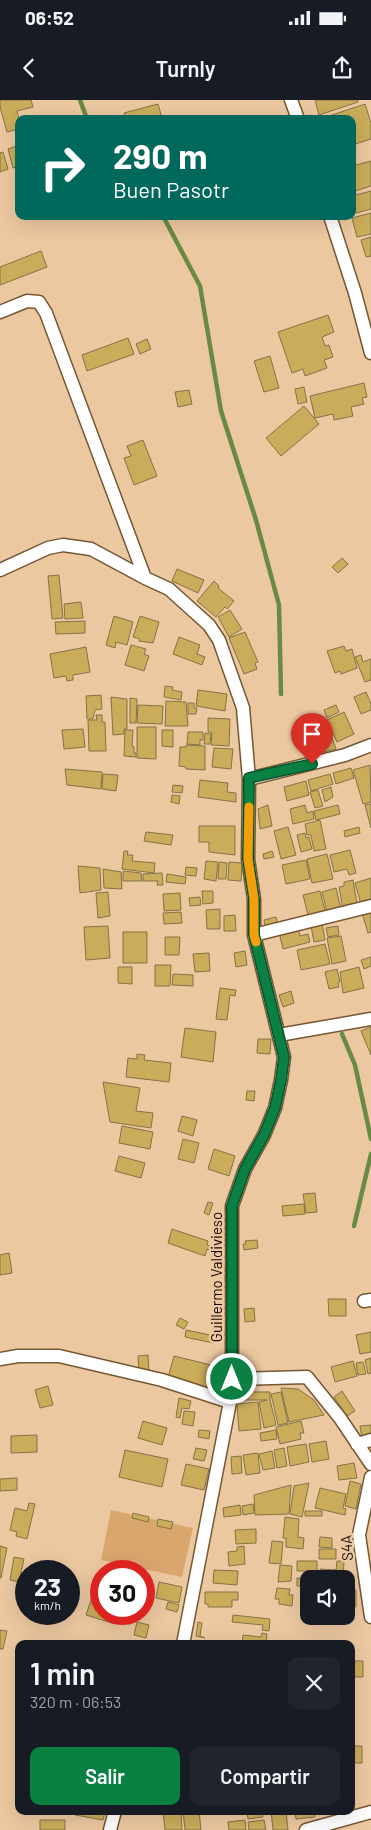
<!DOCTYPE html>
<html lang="es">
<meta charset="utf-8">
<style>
:root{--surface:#171b24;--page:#20242c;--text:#f1f3f6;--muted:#9ea1a6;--accent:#0b8043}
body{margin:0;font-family:Barlow,sans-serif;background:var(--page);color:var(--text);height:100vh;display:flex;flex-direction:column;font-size:19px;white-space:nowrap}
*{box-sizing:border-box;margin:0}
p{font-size:16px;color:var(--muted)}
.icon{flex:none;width:28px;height:28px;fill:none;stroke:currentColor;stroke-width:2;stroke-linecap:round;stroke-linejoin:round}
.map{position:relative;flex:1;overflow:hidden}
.drawer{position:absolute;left:15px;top:1540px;width:340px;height:175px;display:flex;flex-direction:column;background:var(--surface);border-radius:10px;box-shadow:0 5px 20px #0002}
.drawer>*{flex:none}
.guide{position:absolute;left:15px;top:15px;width:341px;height:105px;border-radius:10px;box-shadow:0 5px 20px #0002;background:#00695c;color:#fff;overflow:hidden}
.tools{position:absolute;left:300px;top:1470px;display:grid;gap:10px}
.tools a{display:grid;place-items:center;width:55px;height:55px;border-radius:10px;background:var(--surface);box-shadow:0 5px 20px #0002;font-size:25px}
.speed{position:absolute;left:15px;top:1460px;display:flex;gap:10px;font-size:25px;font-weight:700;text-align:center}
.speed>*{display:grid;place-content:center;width:65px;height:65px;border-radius:50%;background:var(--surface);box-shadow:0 5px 20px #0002;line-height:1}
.speed small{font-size:12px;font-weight:400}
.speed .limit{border:8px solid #d22;background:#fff;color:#111}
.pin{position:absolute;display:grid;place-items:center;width:42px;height:42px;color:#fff;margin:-51px -21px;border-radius:50% 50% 50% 0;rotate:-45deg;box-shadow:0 0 5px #0007}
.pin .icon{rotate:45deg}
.me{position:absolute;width:55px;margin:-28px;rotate:0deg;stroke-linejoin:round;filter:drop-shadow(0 0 4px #0008)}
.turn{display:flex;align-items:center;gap:18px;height:105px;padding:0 15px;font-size:22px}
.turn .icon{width:65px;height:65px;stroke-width:2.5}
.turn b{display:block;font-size:35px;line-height:42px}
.round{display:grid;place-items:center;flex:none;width:52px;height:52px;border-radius:10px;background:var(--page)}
.head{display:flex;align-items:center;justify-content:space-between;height:85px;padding:0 15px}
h1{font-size:30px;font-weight:600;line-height:38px}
.action{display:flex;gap:10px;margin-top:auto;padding:10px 15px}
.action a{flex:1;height:58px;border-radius:10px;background:var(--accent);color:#fff;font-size:20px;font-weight:600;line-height:58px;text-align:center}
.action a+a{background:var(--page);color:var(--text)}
.status{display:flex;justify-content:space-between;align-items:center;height:35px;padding:0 25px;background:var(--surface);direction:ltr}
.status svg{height:14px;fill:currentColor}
header{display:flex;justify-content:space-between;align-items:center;height:65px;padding:0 15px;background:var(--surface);font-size:22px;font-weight:600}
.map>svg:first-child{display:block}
.green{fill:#d9a66d}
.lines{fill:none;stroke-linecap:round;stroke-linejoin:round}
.stream{stroke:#698a42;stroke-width:4.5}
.building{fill:#caac5a;stroke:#847346}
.street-casing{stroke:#765732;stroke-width:15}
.street{stroke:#fff;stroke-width:12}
.route-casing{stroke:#07532c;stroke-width:12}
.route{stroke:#0b8043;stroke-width:9}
.slow{stroke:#f59e0b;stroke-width:9}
.labels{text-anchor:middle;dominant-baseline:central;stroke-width:5;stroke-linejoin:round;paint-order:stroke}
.street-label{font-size:15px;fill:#140800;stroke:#ecc8a0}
</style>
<div class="status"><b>06:52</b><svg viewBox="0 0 49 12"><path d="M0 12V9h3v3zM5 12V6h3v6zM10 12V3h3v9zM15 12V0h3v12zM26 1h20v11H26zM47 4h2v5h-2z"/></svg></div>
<header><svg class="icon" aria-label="back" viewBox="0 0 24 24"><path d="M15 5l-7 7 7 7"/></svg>Turnly<svg class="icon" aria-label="share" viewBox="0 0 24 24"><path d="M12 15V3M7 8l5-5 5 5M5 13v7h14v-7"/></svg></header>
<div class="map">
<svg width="371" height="1730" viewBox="0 0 371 1730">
<rect width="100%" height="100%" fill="#ecc8a0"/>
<path class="green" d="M111 1410 193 1428 182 1477 101 1460Z"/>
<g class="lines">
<path class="stream" d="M80 0 87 19
M163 116 200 186 221 311 256 420 279 505 281 594
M342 934 355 965 371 1039
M354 1126 371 1054"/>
</g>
<path class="building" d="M0 0H31L33 7 17 11 19 19V29L7 32 0 7Z
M315 0H358V2L319 15Z
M158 4 162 18 126 19 124 13Z
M365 4 371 23V39L352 45V19H326V17Z
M19 45V66L13 68 8 49Z
M3 52 8 69 0 72V53Z
M371 61V86L352 92V66Z
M371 91V109L356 113 352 96Z
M371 113V134L357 137 352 118Z
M371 137V156L366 157 361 140Z
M41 151 47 167 0 185V167Z
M328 215 334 232 322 237 325 246 329 245 333 257 324 260 327 268 305 276 303 269 292 273 278 232Z
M128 238 134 254 87 271 82 255Z
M147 239 151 249 140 254 136 244Z
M270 256 279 288 264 292 254 261Z
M364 283 367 297 362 298 364 304 351 307 353 316 334 320 333 314 315 318 310 296Z
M304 287 307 302 298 304 295 289Z
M189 290 192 304 178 307 175 292Z
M304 306 319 324 281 356 266 338Z
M143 340 157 376 134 385 124 358 131 356 127 346Z
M342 458 348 464 338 473 332 467Z
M177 469 204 480 198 493 172 481Z
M59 475 63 518 52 519 48 476Z
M214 481 219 486 218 488 234 501 227 509 225 507 216 517 197 501Z
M81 502 83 518 65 519 64 504Z
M230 510 242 529 229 537 218 517Z
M114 516 133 522 127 545 116 542 115 548 106 545Z
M140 516 159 522 153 543 139 541 140 539 133 537Z
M85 521V533L56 534 55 522Z
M245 532 258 562 255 563 257 569 244 574 229 538Z
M179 537 200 545 197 554 205 557 202 565 173 554Z
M131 545 146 549 144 554 149 556 144 571 125 565Z
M344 546 346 551 352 549 357 568 341 574 340 571 335 573 327 551Z
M86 547 90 572 73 575V580L67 581 66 576 54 578 50 554Z
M361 555 363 562 371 559V580L365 582 355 557Z
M165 586 173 587 172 590 182 592 181 600 164 597Z
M198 590 227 594 225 611 196 606Z
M366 592 371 604V610L361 614 354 597Z
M101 595 102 609 95 610 93 619H87L86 596Z
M111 597 127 599V629H124V634L113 635Z
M130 598 137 599 136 623H130Z
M166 601 186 602 188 626H165Z
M188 603H194V608H197L196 614H188Z
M138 605 163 606 162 624 137 623Z
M336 605 339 612 327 618 324 610Z
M344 612 354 634 337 642 327 620Z
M96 615H102V622H105L106 651H89L88 620H97Z
M208 618 230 619 229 646 211 645 212 632H208Z
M137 627H156V659L137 658Z
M83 629 85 647 64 649 62 630Z
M125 630H133L132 646 134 647V653H136V657L124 656Z
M162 630H173V647L162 646Z
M308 631 309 645H301L300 632Z
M188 632H203V640H200V645L187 644Z
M330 632 336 649 319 653 314 638Z
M205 633 211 634 210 644H204Z
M186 645 205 646V670L186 669V667L179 666 180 647H186Z
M214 648 233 649 231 669 212 667Z
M370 665 371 702 363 704 353 670Z
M351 668 354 678 336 684 333 673Z
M65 669 102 672 101 689 67 685Z
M103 674 118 675 116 691 102 689Z
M330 674 333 684 311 691 308 680Z
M200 680 228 683 227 692 236 693V702L198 697Z
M306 681 309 695 287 701 284 687Z
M173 685 183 686 182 693 172 692Z
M331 687 333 697 325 702 322 690Z
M318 690 323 706 315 708 310 692Z
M172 695 180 696 179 704 171 702Z
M371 704V728L365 705Z
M268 705 272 726 260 729 258 709Z
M305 705 307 713 313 711 314 719 293 724 290 709Z
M338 705 340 714 316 720 314 711Z
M320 720 326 749 314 751 311 735H307L305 724Z
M199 726H235V755L209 752V742H199Z
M288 727 296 755 281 759 274 731Z
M359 727 360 733 345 737 344 731Z
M146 732 173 735 171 745 144 741Z
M305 733 306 738 309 737 312 749 301 752 297 735Z
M350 750 356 773 349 775 347 769 334 772 330 755Z
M124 751H128L127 755H133L132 761 155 763 154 773 122 769Z
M272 751 274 757 264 759 263 754Z
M327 754 333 779 312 783 307 759Z
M306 760 310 779 286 784 282 765Z
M206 761 218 762 216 781 204 779Z
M219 762 227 763 226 779H218Z
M229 762 242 763 241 781 228 780Z
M78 766 100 768 101 790 80 793Z
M186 767 197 768 196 776 185 775Z
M103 769 121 772 122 789 104 788Z
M123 771 141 773 142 781H123Z
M162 773 163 785H157L158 781H143V774Z
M167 774 186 777 185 784 166 782Z
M371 778V806L362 808 355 783Z
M353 780 357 804 343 809 339 787 344 786V782Z
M336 788 341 809 327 812 322 792Z
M202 791H213V803L203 804Z
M320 791 326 815 309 819 303 795Z
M108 792 110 816 98 818 96 793Z
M180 793 181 810 164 811 163 794Z
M200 797 201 805 190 806 189 798Z
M220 809V829H207L206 810Z
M371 810V832L368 833 362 813Z
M181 812 182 823 164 824 163 813Z
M235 815 236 831H224V816Z
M276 817 278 826 266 829 264 820Z
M322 823 325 840 314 842 311 826Z
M108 826 110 858 86 860 84 827Z
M338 826 339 835 328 837 326 828Z
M298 827 300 836 308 834 310 842 283 849 279 832Z
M123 832H147V863H123Z
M341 836 346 861 332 864 327 838Z
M165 837H180L179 855H165Z
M325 844 330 864 301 870 297 850Z
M245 851 247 865 236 867 234 853Z
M209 853 210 871 195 872 193 854Z
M371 857V866L364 869 361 860Z
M155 865H171L170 886H155Z
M118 867H132V884L118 883Z
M359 867 364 888 343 893 340 872Z
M337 869 340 882 338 883 339 887 329 889 325 872Z
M173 874 193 875V886L172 885Z
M220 888 236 890 235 896 230 895 227 920 216 919Z
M291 891 294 903 283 907 279 895Z
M371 927V955L361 931Z
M185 928 216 932 213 962 181 957Z
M258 939H271L270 954 257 953Z
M137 954 145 955 144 960 171 963 169 982 126 977 128 958 137 959Z
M103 982 140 988 136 1011 153 1013 151 1028 110 1022Z
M247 991H255L254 1001 246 1000Z
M182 1016 197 1020 193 1036 178 1031Z
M122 1026 153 1032 150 1049 119 1043Z
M183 1039 199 1043 194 1063 178 1059Z
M214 1049 235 1056 229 1076 208 1069Z
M119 1056 145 1063 141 1078 115 1071Z
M315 1093 317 1112 306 1113 303 1094Z
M208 1102 213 1103 209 1115 204 1113Z
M304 1104 305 1114 283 1116 282 1106Z
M172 1129 208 1141 207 1145 211 1146 210 1150 207 1149 205 1156 168 1143Z
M257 1140 258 1148 244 1150 243 1144H246L245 1141Z
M9 1153 12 1173 0 1175V1155Z
M328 1199H346V1216H329Z
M254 1208 255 1221 245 1222 244 1209Z
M180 1218 188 1222 184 1229 176 1225Z
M186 1230 215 1236 213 1243 185 1237Z
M371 1232V1252L360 1254 356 1235Z
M148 1255 149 1273H139L138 1256Z
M174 1256 215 1266 208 1291 167 1281Z
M371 1258V1273L368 1274 365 1260Z
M353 1261 357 1276 335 1282 331 1267Z
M363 1262 366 1274 358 1275 356 1263Z
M48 1286 53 1305 40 1308 35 1290Z
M281 1288 298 1289 314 1300 324 1315 289 1322Z
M342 1291 355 1311 347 1316 334 1297Z
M238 1292H270V1300L276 1325 264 1328 259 1302 267 1300H238Z
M281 1292 288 1323 278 1325 271 1294Z
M179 1298 191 1301 189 1309 182 1308 180 1318 176 1317Z
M258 1302 261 1329 239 1331 237 1304Z
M184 1311 195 1312 193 1326 182 1324Z
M143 1321 167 1328 162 1345 138 1338Z
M301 1321 304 1333H300L301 1339 280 1344 276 1327Z
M371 1325V1337L362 1338 360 1326Z
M199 1330 210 1331 209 1339 198 1337Z
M276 1330 277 1339 261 1341 260 1333Z
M37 1335V1352L11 1353V1336Z
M326 1341 329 1359 312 1362 309 1344Z
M306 1344 309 1362 290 1366 287 1347Z
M196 1348 207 1350 204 1361 193 1359Z
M284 1348 287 1366 277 1368 274 1350Z
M125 1350 168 1359 162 1387 119 1377Z
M272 1351 275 1368 263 1370 259 1354Z
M258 1353 260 1373 246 1375 243 1355Z
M241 1356 242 1373 232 1374 231 1357Z
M354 1363 357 1378 339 1380 337 1366Z
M186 1364 209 1369 204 1390 181 1385Z
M17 1378V1390L0 1391V1379Z
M350 1381 361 1384 356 1409 345 1406Z
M309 1383 302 1417 290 1414 294 1386Z
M291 1385 289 1414 255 1415 254 1395Z
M320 1388 346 1394 343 1408 346 1409 345 1415 315 1408Z
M29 1403 35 1404 27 1439 16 1436 17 1432 10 1430 15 1408 27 1411Z
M253 1404 254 1413 243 1415 242 1406Z
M240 1405 241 1415 224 1417 223 1408Z
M305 1411H322V1416H305Z
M133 1413 149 1417 148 1422 132 1418Z
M285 1417 299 1419 298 1437 304 1438 303 1449 286 1447V1438H283Z
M158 1419 173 1422 171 1429 157 1426Z
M256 1429V1443L236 1444 235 1430Z
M320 1437 332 1438V1448L319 1447Z
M272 1441 283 1442 281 1464 269 1463Z
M0 1446 7 1448 1 1478H0Z
M244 1446 245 1464 229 1466 228 1452 237 1451V1447Z
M319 1449H336V1459H319Z
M14 1457 24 1459 19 1482 10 1480Z
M297 1461H317V1471H297Z
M337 1461H344L343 1479H320V1469L336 1470Z
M280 1465 292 1466 291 1481 278 1482Z
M214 1470 238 1471 237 1485 213 1483Z
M297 1478H317L309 1479V1486H297Z
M159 1482 182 1487 179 1503 156 1498Z
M277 1488 290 1489 289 1495H293L292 1506 279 1504V1499H275Z
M346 1490H356V1507H346Z
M205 1492H238V1500H232V1507H208V1504H205Z
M92 1497 101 1500V1514H118L115 1524 86 1515Z
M168 1502 179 1505 177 1512 166 1509Z
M233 1515 270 1519 269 1531 262 1530 263 1525 232 1522Z
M137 1522 149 1525 146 1538 134 1535Z
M198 1522 202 1523 200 1536 205 1538 196 1536Z
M0 1530 7 1531 3 1549H0Z
M262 1533 267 1534 266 1544H255V1542H250V1544L242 1543 243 1535 261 1537Z
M351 1561H363V1577H351Z
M351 1646H362V1663H351Z
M76 1711H102L105 1712 103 1720 75 1715Z
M163 1711H181L182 1730H165Z
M183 1711H199L201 1730H185Z
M242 1711H262L263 1717 248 1719 247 1712 243 1713Z
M271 1711H286L288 1730H273Z
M295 1711H315V1717L296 1719Z
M40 1720H65V1730H40Z
M245 1720 246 1730H229L228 1722Z
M264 1720 266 1730H249L248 1722Z"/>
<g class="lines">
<defs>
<path id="street" d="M291 0 298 19
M330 116 355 193 371 253
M0 212 27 201 39 202 46 213 145 478
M0 470 48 448 63 445 91 449 145 478 169 489 209 525 219 540 243 608 249 679 248 759 254 799V835L284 957 281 980 275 1008 264 1035 245 1069 232 1106V1279L230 1302 183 1544
M249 679 345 655 371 645
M254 835 371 806
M279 935 371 919
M364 1201 371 1200
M0 1259 18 1256H59L162 1280 230 1302
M232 1279 307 1277 340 1318 371 1364
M357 1344 371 1340
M371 1377 359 1435 371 1517
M110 1730 115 1711
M306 1730 371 1712"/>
</defs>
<use href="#street" class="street-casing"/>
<use href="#street" class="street"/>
</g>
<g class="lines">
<defs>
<path id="route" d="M232 1279V1106L245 1069 264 1035 275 1008 281 980 284 957 254 835V799L248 759 249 678 312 664"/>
</defs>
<use href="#route" class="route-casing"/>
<use href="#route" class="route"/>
<path class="slow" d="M249 707 248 759 254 799V835L256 842"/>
</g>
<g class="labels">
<g class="street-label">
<text transform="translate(216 1177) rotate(-90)">Guillermo Valdivieso</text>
<text transform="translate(346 1448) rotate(-94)">S4A</text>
</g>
</g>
</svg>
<div class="tools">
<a><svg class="icon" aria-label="sound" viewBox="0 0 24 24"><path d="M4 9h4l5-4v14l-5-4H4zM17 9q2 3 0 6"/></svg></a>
</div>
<div class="speed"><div>23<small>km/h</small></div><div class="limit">30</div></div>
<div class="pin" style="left:312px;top:664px;background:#d93025"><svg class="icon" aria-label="arrive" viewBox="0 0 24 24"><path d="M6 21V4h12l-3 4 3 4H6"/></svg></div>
<svg class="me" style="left:232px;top:1279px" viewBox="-20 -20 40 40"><circle r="17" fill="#0b8043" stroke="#fff" stroke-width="3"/><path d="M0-11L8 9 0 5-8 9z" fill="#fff"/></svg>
<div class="guide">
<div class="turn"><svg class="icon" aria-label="right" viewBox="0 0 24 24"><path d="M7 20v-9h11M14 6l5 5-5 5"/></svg><div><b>290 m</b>Buen Pasotr</div></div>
</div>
<section class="drawer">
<div class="head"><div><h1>1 min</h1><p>320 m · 06:53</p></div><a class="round"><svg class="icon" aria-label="close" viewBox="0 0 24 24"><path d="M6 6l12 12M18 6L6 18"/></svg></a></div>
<div class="action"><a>Salir</a><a>Compartir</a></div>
</section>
</div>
